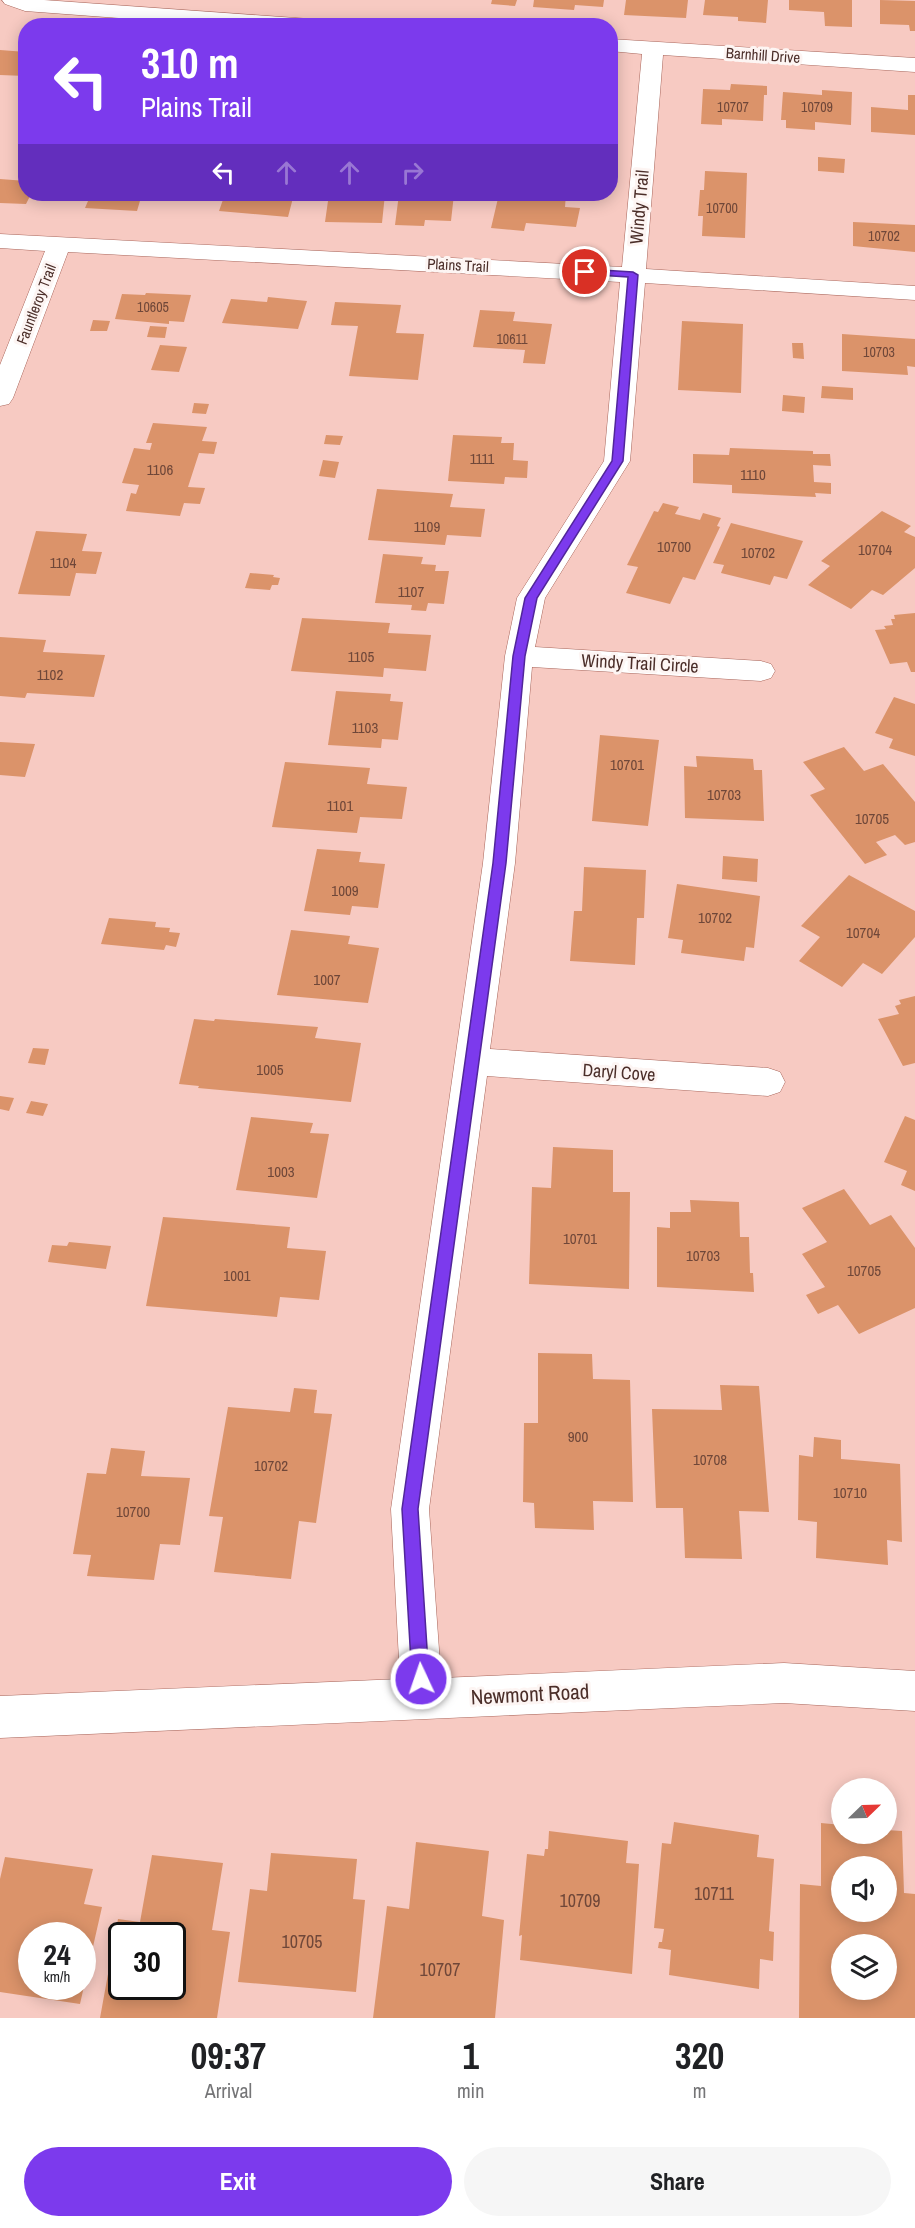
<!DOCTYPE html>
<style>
:root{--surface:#fff;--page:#f6f6f6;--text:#202124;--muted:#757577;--accent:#7c3aed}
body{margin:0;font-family:"Archivo Narrow",sans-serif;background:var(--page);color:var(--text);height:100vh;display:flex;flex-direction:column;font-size:22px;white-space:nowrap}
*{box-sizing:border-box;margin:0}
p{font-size:20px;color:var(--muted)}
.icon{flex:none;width:33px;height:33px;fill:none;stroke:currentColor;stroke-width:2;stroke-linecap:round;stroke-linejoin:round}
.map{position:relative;height:2018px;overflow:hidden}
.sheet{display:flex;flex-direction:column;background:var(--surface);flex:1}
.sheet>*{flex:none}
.guide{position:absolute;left:18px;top:18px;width:600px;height:183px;border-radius:24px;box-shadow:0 3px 15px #0003;background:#7c3aed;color:#fff;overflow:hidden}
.needle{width:39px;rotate:67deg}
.buttons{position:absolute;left:831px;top:1778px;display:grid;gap:12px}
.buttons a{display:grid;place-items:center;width:66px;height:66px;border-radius:50%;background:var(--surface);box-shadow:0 3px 15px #0003;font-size:30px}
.speed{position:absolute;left:18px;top:1922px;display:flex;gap:12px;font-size:30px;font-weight:700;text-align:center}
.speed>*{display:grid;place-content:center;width:78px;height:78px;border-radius:50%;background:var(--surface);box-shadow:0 3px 15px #0003;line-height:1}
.speed small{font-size:15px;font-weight:400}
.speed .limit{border:3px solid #111;border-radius:9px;background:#fff;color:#111}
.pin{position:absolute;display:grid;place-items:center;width:51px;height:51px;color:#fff;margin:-26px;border:3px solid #fff;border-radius:50%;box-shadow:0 2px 6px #0007}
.me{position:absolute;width:66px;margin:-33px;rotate:357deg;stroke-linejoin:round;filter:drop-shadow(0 0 4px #0008)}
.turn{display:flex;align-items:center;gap:21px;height:126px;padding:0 24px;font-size:27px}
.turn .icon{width:78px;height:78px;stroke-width:2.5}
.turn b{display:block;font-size:42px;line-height:51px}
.lanes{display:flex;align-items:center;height:57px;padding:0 24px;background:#0003;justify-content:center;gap:30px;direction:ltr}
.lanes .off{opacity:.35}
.eta{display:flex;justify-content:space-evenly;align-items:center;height:102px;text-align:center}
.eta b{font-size:36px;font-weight:700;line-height:42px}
.button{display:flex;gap:12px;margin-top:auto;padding:12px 24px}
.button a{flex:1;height:69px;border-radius:36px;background:var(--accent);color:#fff;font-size:24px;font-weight:700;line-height:69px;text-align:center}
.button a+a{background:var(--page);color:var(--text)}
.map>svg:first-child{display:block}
.building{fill:#db936a;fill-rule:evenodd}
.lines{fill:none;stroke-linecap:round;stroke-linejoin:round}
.street-casing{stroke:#a8655a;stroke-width:1}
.street{fill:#fff;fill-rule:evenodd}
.route{fill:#7c3aed;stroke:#51269a;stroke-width:1.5}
.labels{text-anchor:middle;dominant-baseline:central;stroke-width:6;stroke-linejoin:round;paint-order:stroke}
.far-number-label{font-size:14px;fill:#6f4739}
.far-street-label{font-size:15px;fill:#4b2e29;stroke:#fdf5f3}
.number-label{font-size:15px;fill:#6f4739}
.street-label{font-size:18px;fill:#4b2e29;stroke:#fdf5f3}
.near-number-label{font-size:18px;fill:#6f4739}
.near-street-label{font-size:21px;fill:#4b2e29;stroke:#fdf5f3}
</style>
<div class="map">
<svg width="915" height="2018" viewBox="0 0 915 2018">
<rect width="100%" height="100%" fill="#f7cac2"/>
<path class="building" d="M492 0H517L515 6 491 4Z
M534 0H604L603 7 575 5 574 10 533 7Z
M626 0H688L686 18 624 15Z
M705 0H768L766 23 738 21V17L703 15Z
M789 0H852V27L825 26 824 12 789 10Z
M880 0 915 1V31H910L909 25 880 24Z
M0 50 26 52V76L0 75Z
M731 84 767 86V95H764L763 121 722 119V125L701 124 703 89 730 90Z
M822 90 852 92 851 125 815 122V130L786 128V120H781L783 92 822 95Z
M908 95H915V135L871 132V107L908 110Z
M818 157 845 159 844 173 818 171Z
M705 171 747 173 745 238 702 236 703 216H698L700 190H704Z
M0 179 26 181V194H31L26 204 0 203Z
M91 194H142L137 211 85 208Z
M225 194H294L288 217 219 211Z
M329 194H385L382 223 325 222Z
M399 194H454L451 221 425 220 424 226 395 225Z
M499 194H566L565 207 580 208 576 227 526 223 524 231 491 228Z
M853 222 915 225V252L853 246Z
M146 293 191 295 184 322 169 321V324L115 319 122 294 145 295Z
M268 297 307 301 298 329 222 323 231 299 267 302Z
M335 302 401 305 396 333 424 334 418 380 349 376 358 326 331 325Z
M480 310 515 312 513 321 552 324 545 364 523 363 525 350 473 347Z
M93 320 110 321 107 331H90Z
M682 321 743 324 741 393 678 390Z
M150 326 167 327 165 338 147 337Z
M842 334 915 339V367L907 366 908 375 842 371Z
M792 343H803L804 359 793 358Z
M160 345 187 347 179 372 151 370Z
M822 386 853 388V400L821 398Z
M783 395 805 397 804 413 782 411Z
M194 403 209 404 206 414 192 413Z
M153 423 207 427 202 441 217 442 214 454 199 453 188 487 205 488 200 504 184 503 180 516 126 511 131 493 136 494 139 485 122 483 134 448 150 450 152 443H146Z
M326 435 343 436 340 445 324 444Z
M453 435 502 437 501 443H514L513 460 528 461 527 478 505 477 504 484 448 481Z
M730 448 813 451V454H830L831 466 813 465 814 482 831 483V494L815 493 816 497 732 493V485L693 483V454L729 455Z
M323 460 339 462 335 478 319 476Z
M377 489 453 494 450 507 485 509 481 537 447 535 445 545 368 540Z
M663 503 679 507 675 514 700 520 703 513 721 518 717 526 720 527 695 580 683 577 670 604 626 593 638 567 627 565 654 511 658 512Z
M882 511 911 526 904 532 915 537V568L883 595 872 590 851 609 808 585 830 566 821 561Z
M731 523 803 541 787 579 774 576 770 585 721 573 724 565 713 563Z
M36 531 87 534 82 551 102 552 96 574 76 573 70 596 18 594Z
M383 554 423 557 421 564 436 565 435 571H449L444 604 428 603 426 611 411 610 412 605 375 603Z
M250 573 274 575 273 577 280 578 278 585H272L270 590 245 588Z
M915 613V672H911L907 662 890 664 875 630 886 629 884 626 893 625 891 619H895L894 615Z
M302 618 390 623 388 633 431 635 426 671 384 668 383 677 291 671Z
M0 637 46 640 43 652 105 655 94 697 27 693 25 698 0 696Z
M336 691 391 694 390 701 403 702 398 740 382 739 381 748 328 745Z
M894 697 915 704V756L889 748 893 739 875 733Z
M600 735 659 740 648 826 592 821Z
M0 742 35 744 25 777 0 775Z
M844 747 864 771 883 764 915 802V842L905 845 895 835 876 842 887 855 865 864 810 795 825 789 803 762Z
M696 756 753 759 754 770H762L764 821 685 818 684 766 697 767Z
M285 762 370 768 367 784 407 787 402 819 360 817 357 833 272 827Z
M317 849 361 852 359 862 385 864 378 908 352 906 350 915 304 911Z
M723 856 758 859 757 882 722 879Z
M584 867 646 870 644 918H637L635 965 570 961 574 911H582Z
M849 875 915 911V937L882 974 863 963 842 987 799 961 820 937 801 926Z
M677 884 760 896 754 948 746 947 744 961 681 953 683 940 668 938Z
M109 918 156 922 155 927 170 928 169 932 180 933 176 947 166 945 164 950 101 944Z
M291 930 350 936 348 944 379 948 368 1003 277 995Z
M915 996V1063L903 1066 878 1019 899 1014 895 1006 901 1004 899 1000Z
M194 1019 214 1021 215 1019 318 1027 315 1038 361 1043 351 1102 198 1088 199 1086 179 1084Z
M33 1048 49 1049 45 1065 28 1063Z
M0 1096 14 1098 9 1111 0 1109Z
M31 1101 48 1104 43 1116 26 1113Z
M905 1116 915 1120V1191L901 1185 907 1171 884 1162Z
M251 1117 313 1123 310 1133 329 1134 317 1198 236 1190Z
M553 1147 613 1150V1192H630L629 1289 529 1284 532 1187 551 1188Z
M844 1189 870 1225 891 1215 915 1248V1308L859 1334 838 1305 818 1314 806 1295 825 1287 802 1254 827 1242 802 1208Z
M690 1200 739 1202 740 1237H749L750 1273H753L754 1292 657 1287V1227L670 1228V1212H691Z
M163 1217 290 1227 287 1248 326 1251 319 1300 280 1297 277 1317 146 1306Z
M69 1242 111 1246 106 1269 48 1262 52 1245 67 1246Z
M538 1353 592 1354 593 1379 630 1380 633 1502 593 1501 594 1530 535 1528 534 1503 523 1502 524 1423H538Z
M720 1385 759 1386 769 1512 739 1511 742 1559 685 1558 683 1508H656L652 1409 722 1410Z
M294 1388 317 1390 314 1413 332 1414 316 1523 299 1521 291 1579 214 1572 223 1517 209 1516 228 1407 290 1412Z
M814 1437 841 1440V1459L900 1464 902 1542 887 1540 888 1565 816 1558 817 1522 798 1520 799 1455 813 1457Z
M111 1448 145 1451 141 1476 190 1478 180 1545 160 1544 154 1580 87 1576 91 1555 73 1554 87 1473 106 1474Z
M674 1822 759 1835 757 1857 774 1859 769 1931 774 1932 773 1961 760 1959 759 1989 669 1975 671 1950 658 1948 659 1942H662L664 1929 654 1928 662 1843 671 1844Z
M821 1823 842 1825V1833H886V1830L902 1831 904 1893 915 1894V2018H799L800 1884 821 1886ZM842 1866H886V1911H842ZM842 1944H886V1989H842Z
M549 1831 628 1841 626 1863 639 1864 632 1974 520 1960 522 1935 519 1936 527 1854 544 1856 545 1849H548Z
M416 1842 489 1851 482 1916 504 1920 495 2018H373L387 1906 409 1909Z
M271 1853 357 1859 353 1899 365 1900 356 1992 238 1982 250 1889 267 1891Z
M152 1855 223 1863 212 1930 230 1932 217 2018H100L118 1919 140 1922ZM122 1935H172V1986H122Z
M5 1857 93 1869 84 1904 102 1907 80 2004 0 1992V1879ZM32 1935H82V1986H32Z"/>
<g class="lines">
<defs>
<path id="street" d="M2 0H44L324 20 332 21 334 26H226L25 11 5 4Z
M610 39 915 58V72L663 55 646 269 915 286V300L645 283 630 461 545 598 535 647 761 661 771 664 775 671 771 678 761 681 532 667 515 863 490 1049 768 1068 780 1072 785 1082 780 1092 768 1096 487 1076 429 1509 441 1678 784 1663 915 1671V1711L784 1703 0 1738V1696L400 1679 391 1509 483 863 505 656 517 598 604 461 620 282 68 252 13 398 9 404 0 406V365L45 251 0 248V234L622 267 642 54 610 51Z"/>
</defs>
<use href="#street" class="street-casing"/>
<use href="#street" class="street"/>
</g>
<path class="route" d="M585 269 633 272 638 275 623 461 537 598 525 656 506 863 418 1509 429 1679 427 1685 421 1687 415 1685 412 1679 402 1509 493 863 513 656 525 598 612 461 628 277 582 274V270Z"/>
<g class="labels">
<g class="far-number-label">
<text x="733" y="107">10707</text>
<text x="817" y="107">10709</text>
<text x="722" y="208">10700</text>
<text x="884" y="236">10702</text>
<text x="153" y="307">10605</text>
<text x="512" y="339">10611</text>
<text x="879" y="352">10703</text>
</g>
<g class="far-street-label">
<text transform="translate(763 55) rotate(4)">Barnhill Drive</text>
<text transform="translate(458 265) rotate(3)">Plains Trail</text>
<text transform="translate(36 304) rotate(-69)">Fauntleroy Trail</text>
</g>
<g class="number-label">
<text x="482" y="458">1111</text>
<text x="160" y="469">1106</text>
<text x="753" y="474">1110</text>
<text x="427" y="526">1109</text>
<text x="674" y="546">10700</text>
<text x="875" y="549">10704</text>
<text x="758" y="552">10702</text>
<text x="63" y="562">1104</text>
<text x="411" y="591">1107</text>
<text x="361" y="656">1105</text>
<text x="50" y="674">1102</text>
<text x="365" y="727">1103</text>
<text x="627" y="764">10701</text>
<text x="724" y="794">10703</text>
<text x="340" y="805">1101</text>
<text x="872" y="818">10705</text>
<text x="345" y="890">1009</text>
<text x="715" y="917">10702</text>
<text x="863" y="932">10704</text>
<text x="327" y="979">1007</text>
<text x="270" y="1069">1005</text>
<text x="281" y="1171">1003</text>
<text x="580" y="1238">10701</text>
<text x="703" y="1255">10703</text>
<text x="864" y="1270">10705</text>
<text x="237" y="1275">1001</text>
<text x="578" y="1436">900</text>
<text x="710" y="1459">10708</text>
<text x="271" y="1465">10702</text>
<text x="850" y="1492">10710</text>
<text x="133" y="1511">10700</text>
</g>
<g class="street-label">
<text transform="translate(639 207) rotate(-85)">Windy Trail</text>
<text transform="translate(640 663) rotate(3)">Windy Trail Circle</text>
<text transform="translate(619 1072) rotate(4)">Daryl Cove</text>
</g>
<g class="near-number-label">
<text x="714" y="1893">10711</text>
<text x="580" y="1900">10709</text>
<text x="302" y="1941">10705</text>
<text x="440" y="1969">10707</text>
</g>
<g class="near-street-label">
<text transform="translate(530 1694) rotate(-3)">Newmont Road</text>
</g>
</g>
</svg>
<div class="buttons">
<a><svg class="needle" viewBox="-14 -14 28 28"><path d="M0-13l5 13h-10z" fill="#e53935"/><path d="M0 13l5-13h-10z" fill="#757577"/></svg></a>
<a><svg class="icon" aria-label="sound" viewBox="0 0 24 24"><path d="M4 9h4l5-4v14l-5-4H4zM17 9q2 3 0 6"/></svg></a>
<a><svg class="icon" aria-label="layers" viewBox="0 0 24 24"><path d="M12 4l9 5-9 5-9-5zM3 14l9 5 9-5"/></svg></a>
</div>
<div class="speed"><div>24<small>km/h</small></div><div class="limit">30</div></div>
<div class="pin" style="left:585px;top:272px;background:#d93025"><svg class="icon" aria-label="arrive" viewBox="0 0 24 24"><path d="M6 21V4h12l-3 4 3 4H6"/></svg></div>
<svg class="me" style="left:421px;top:1679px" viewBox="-20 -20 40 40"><circle r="17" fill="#7c3aed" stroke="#fff" stroke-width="3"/><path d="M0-11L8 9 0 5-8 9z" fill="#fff"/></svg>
<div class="guide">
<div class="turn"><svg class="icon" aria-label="left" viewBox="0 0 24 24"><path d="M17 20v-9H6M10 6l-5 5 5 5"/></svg><div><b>310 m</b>Plains Trail</div></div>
<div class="lanes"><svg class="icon" aria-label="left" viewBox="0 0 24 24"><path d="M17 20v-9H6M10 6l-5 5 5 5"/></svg><svg class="icon off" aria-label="ahead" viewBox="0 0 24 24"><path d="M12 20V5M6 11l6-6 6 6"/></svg><svg class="icon off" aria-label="ahead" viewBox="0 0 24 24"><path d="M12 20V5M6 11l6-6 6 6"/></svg><svg class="icon off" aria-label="right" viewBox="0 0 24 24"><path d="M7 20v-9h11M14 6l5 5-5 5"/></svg></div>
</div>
</div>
<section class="sheet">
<div class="eta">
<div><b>09:37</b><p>Arrival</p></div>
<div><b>1</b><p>min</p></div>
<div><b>320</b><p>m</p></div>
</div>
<div class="button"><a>Exit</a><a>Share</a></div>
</section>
